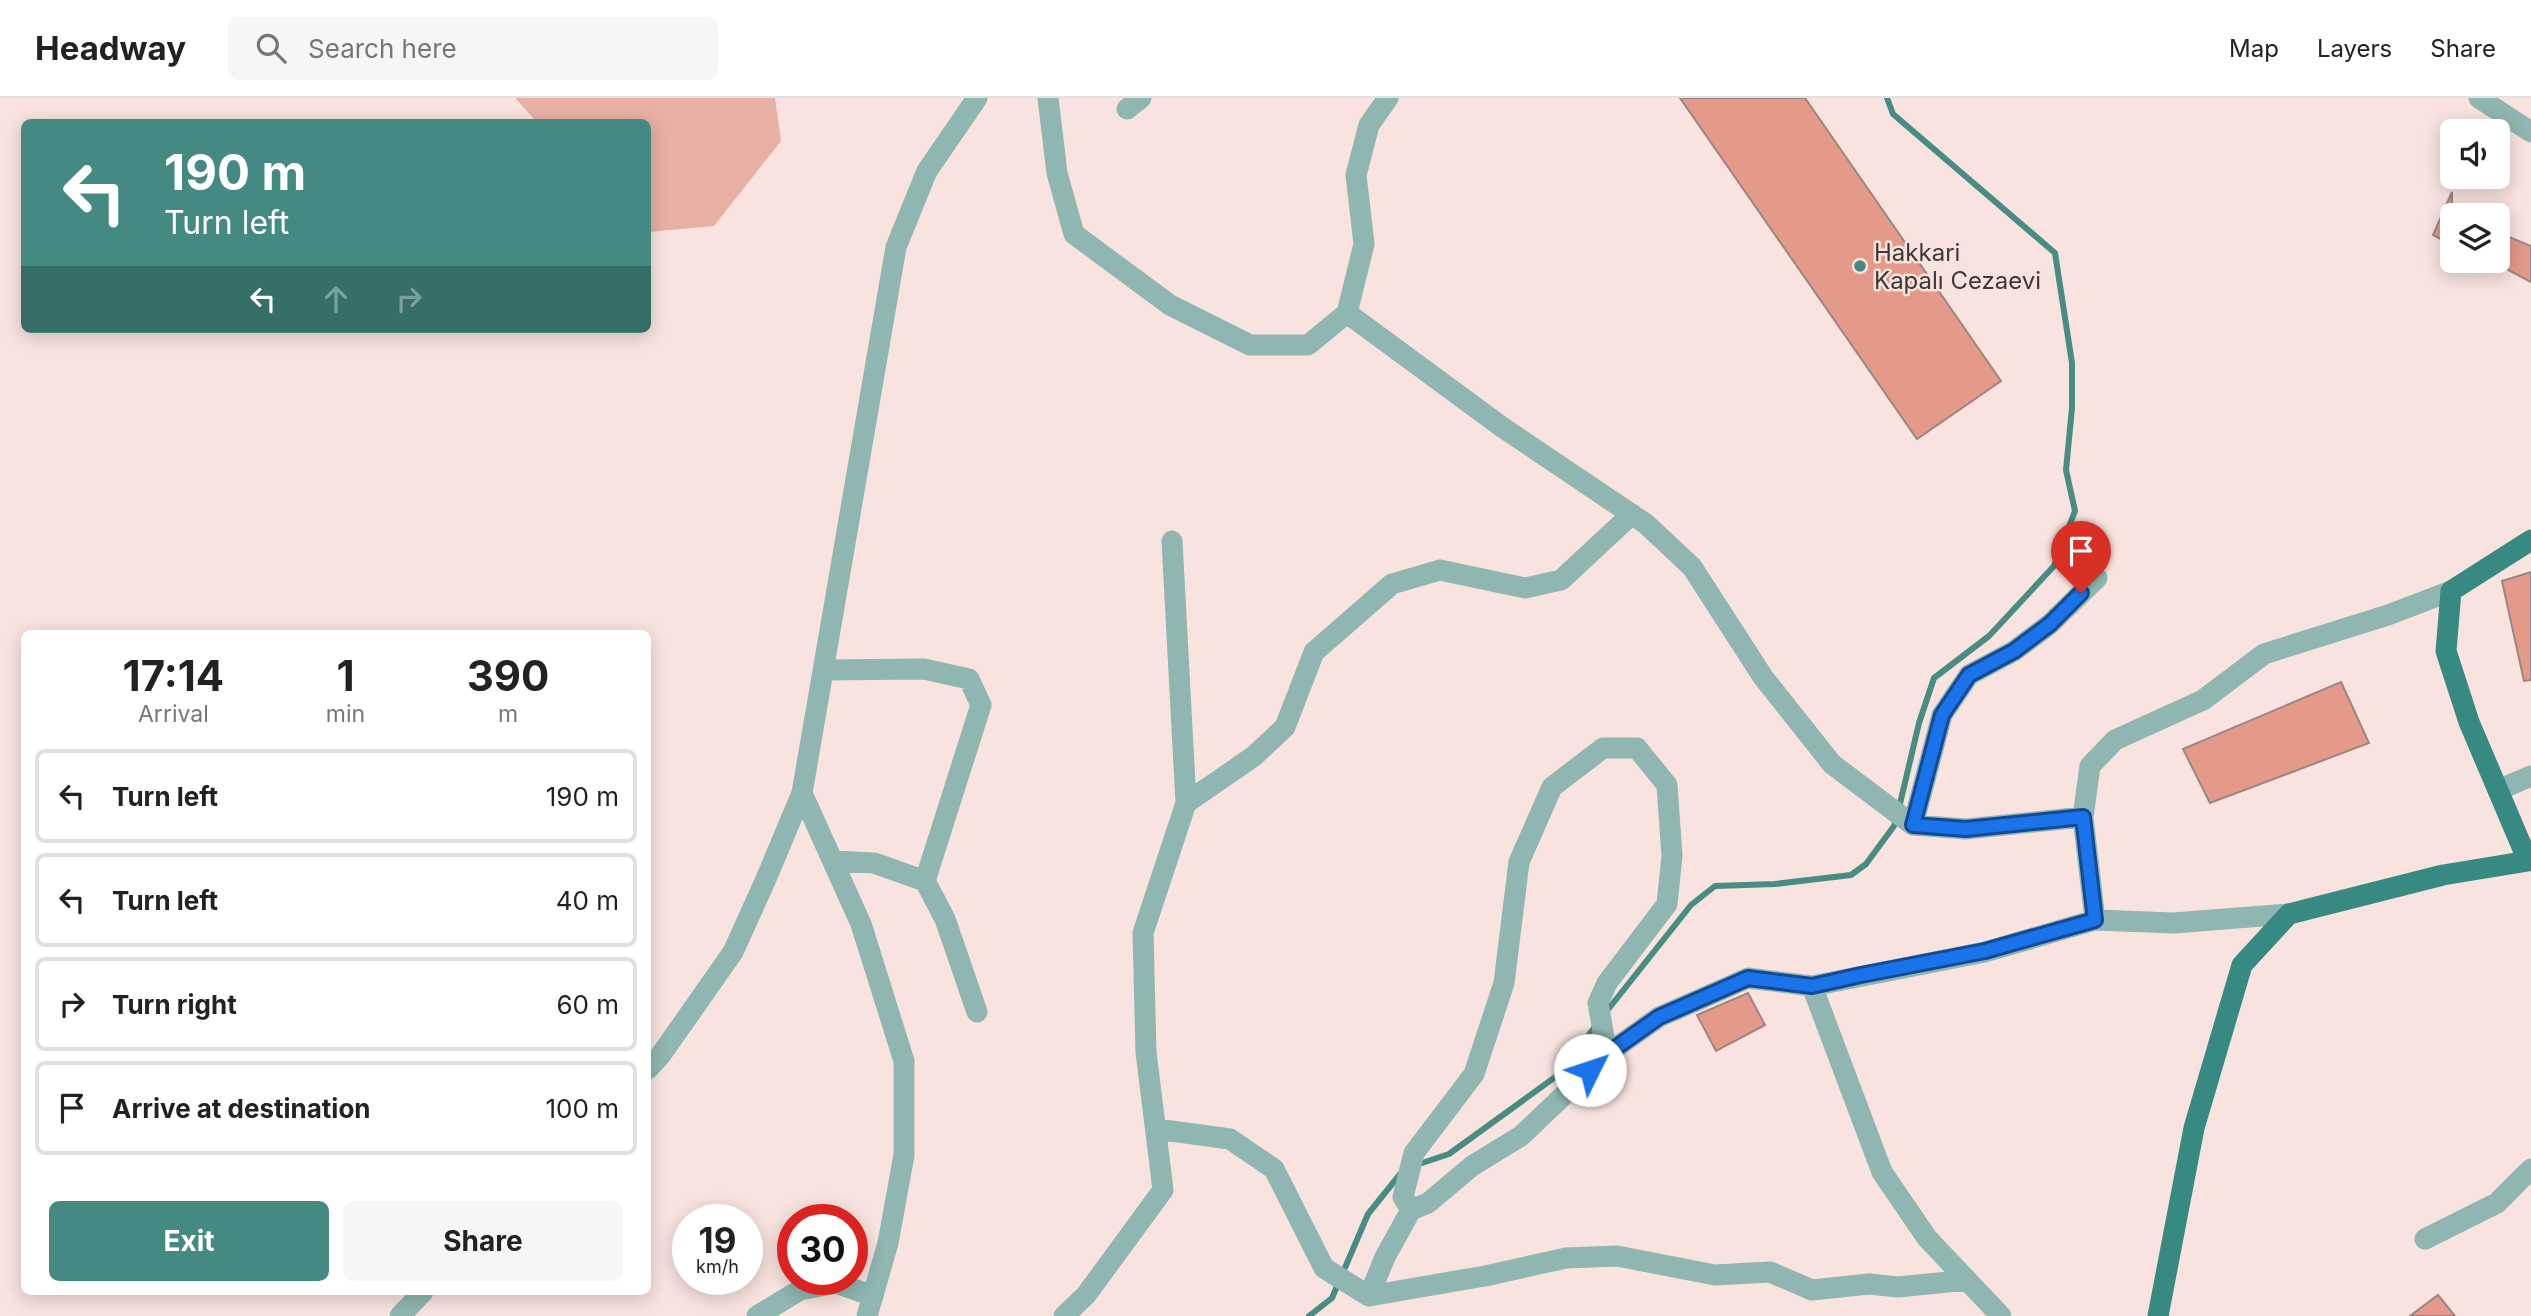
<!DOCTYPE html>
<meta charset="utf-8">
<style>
:root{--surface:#fff;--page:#f6f6f6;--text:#222;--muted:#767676;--line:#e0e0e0;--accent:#448a82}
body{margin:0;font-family:Inter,sans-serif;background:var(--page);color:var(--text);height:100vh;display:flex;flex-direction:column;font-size:26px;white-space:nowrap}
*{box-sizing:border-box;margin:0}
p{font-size:23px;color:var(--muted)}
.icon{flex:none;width:38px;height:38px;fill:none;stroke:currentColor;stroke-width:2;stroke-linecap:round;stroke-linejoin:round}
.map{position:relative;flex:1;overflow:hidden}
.side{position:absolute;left:21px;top:532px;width:630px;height:665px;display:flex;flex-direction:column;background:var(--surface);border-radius:10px;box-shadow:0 4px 18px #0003}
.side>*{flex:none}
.top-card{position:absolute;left:21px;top:21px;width:630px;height:214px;border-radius:10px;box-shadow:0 4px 18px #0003;background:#448a82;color:#fff;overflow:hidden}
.fabs{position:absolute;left:2440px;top:21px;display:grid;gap:14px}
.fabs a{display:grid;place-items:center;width:70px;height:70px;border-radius:10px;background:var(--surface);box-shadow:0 4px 18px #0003;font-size:35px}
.speed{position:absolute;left:672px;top:1106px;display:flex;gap:14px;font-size:35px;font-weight:700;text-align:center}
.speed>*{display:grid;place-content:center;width:91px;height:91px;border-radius:50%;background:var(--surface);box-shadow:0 4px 18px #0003;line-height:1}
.speed small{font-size:18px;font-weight:400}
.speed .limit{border:10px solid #d22;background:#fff;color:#111}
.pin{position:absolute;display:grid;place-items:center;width:60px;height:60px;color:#fff;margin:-72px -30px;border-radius:50% 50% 50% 0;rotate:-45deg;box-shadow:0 0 7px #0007}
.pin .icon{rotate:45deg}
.me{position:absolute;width:77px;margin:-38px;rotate:49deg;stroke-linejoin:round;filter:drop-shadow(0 0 5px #0008)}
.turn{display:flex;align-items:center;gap:24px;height:147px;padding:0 28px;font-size:32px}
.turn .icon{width:91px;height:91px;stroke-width:2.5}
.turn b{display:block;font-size:49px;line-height:60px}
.lanes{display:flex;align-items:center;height:66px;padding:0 28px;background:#0003;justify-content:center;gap:35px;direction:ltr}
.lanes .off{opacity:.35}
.eta{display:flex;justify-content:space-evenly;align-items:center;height:119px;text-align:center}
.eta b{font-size:42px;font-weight:700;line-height:49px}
.action{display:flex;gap:14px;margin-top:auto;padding:14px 28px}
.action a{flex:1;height:80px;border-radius:10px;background:var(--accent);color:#fff;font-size:28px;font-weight:700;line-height:80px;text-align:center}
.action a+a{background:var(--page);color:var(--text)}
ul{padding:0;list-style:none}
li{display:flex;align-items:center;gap:21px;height:94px;margin:0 14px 10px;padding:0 14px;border:4px solid var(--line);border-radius:10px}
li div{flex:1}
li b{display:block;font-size:26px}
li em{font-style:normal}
header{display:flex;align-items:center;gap:42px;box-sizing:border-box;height:98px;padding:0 35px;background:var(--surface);border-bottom:2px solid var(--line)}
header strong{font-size:33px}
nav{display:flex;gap:38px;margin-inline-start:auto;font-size:24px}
.search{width:490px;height:63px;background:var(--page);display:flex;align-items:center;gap:18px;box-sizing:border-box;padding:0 24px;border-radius:10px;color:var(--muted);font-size:26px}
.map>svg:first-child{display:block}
.green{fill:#e8b0a4}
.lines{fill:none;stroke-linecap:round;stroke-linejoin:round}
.stream{stroke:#488c84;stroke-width:6}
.building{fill:#e59989;stroke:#9a8783;stroke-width:2}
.minor{stroke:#8fb6b0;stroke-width:21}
.major{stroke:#378a81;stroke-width:21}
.route-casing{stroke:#114b97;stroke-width:18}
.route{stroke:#1a73e8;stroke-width:12}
.poi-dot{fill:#448a82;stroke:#f8e3de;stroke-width:2.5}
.labels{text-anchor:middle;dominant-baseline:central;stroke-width:5;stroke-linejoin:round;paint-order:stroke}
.poi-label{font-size:24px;fill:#403836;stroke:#f8e3de;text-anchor:start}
</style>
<header>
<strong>Headway</strong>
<div class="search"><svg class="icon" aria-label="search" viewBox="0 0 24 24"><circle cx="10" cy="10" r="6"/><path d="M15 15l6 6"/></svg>Search here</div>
<nav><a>Map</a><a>Layers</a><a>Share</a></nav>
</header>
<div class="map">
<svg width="2531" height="1218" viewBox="0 0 2531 1218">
<rect width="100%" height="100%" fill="#f8e3de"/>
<path class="green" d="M515 0H775L781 43 714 128 648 134V24H537Z"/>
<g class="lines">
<path class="stream" d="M1887 0 1893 16 2055 155 2072 265V310L2066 372 2075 413 2054 468 1989 538 1934 580 1919 625 1899 710
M1606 914 1691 807 1715 788 1775 786 1851 777 1866 766 1894 728 1896 721
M1416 1067 1449 1056 1558 977 1597 926
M1309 1218 1332 1200 1368 1116 1401 1075"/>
</g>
<path class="building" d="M1680 0H1805L2001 283 1917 341Z
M2452 94V147L2433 137Z
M2497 134 2531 148V184L2497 166Z
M2531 474V582L2524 583 2502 483Z
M2341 584 2369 645 2210 705 2183 651Z
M1748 895 1765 927 1716 953 1697 917Z
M2438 1197 2455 1218H2410Z"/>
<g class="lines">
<path class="minor" d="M1048 0 1057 75 1074 136 1170 207 1250 247H1308L1347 215 1364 146 1356 77 1369 27 1388 0
M2479 0 2531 34
M1127 11 1141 0
M1347 215 1502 329 1646 426 1692 469 1763 579 1832 666 1913 727 1966 731 2083 719
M824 572 924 571 969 581 981 607 925 783
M2498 692 2531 678
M802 695 861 826 904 963V1057L888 1145 867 1218
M1186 705 1254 658 1285 629 1314 554 1392 486 1440 472 1525 490 1561 482 1632 416
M1913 727 1942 617 1969 577 2014 553 2050 526 2097 480
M833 763 874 765 925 783 945 821 977 914
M2095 822 2083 719 2090 668 2115 642 2203 602 2264 556 2388 517 2451 493
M1812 888 1882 1074 1927 1140 2001 1218
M1607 956 1598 905 1607 885 1667 806 1672 758 1667 687 1637 650H1603L1552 689 1519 764 1504 885 1474 976 1414 1055 1403 1099 1411 1112 1428 1105 1472 1068 1521 1038 1607 956 1659 919 1748 880 1812 888 1985 854 2095 822 2174 825 2289 816
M648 971 660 958 733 854 766 781 802 695 896 149 927 73 977 0
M1156 1031 1230 1041 1274 1071 1324 1170 1369 1198 1485 1178 1566 1160 1617 1158 1715 1177 1770 1174 1812 1192 1869 1186 1898 1189 1967 1182
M2425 1141 2497 1105 2531 1071
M1369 1198 1385 1159 1411 1112
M400 1218 423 1194
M757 1218 800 1192 836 1185 873 1198
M1064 1218 1086 1197 1163 1092 1146 954 1143 835 1186 705 1172 443"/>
<path class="major" d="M2158 1218 2194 1030 2242 867 2289 816 2443 777 2528 763 2469 624 2446 553 2451 493 2531 442"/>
</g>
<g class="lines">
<defs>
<path id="route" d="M1590 972 1607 956 1659 919 1748 880 1812 888 1861 877 1985 853 2095 822 2083 719 1966 731 1913 727 1942 617 1969 577 2014 553 2050 526 2081 495"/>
</defs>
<use href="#route" class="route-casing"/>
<use href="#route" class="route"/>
</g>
<circle class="poi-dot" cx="1860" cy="168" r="7"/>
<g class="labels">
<g class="poi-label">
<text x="1874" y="154">Hakkari<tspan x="1874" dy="28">Kapalı Cezaevi</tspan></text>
</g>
</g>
</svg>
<div class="fabs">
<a><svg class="icon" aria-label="sound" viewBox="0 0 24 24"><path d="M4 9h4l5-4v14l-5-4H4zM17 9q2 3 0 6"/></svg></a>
<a><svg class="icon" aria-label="layers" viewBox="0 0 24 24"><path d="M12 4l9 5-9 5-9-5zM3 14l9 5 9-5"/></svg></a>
</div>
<div class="speed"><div>19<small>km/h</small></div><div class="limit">30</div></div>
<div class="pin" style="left:2081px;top:495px;background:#d93025"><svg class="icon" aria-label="arrive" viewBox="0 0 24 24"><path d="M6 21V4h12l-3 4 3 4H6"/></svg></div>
<svg class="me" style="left:1590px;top:972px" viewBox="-20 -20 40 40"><circle r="19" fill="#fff"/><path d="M0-13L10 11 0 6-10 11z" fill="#1a73e8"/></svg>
<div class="top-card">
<div class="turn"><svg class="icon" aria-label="left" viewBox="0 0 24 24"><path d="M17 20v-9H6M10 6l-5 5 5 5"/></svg><div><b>190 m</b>Turn left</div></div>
<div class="lanes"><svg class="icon" aria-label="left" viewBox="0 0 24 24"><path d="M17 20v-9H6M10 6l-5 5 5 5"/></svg><svg class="icon off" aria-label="ahead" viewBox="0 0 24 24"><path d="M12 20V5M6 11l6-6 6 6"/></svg><svg class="icon off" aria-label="right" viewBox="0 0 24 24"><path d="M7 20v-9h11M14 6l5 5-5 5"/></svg></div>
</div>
<section class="side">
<div class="eta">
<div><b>17:14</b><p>Arrival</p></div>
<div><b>1</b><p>min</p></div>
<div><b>390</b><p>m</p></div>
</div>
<ul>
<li><svg class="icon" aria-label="left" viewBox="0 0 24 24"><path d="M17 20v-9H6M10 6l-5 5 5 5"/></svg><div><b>Turn left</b></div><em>190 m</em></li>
<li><svg class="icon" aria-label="left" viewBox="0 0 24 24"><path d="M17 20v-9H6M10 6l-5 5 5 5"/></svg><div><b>Turn left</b></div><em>40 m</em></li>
<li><svg class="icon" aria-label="right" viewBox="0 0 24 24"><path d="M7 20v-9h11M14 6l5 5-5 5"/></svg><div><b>Turn right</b></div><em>60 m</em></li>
<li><svg class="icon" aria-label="arrive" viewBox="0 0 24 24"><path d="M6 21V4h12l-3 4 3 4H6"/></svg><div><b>Arrive at destination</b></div><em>100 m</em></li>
</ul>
<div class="action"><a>Exit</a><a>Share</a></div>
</section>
</div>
